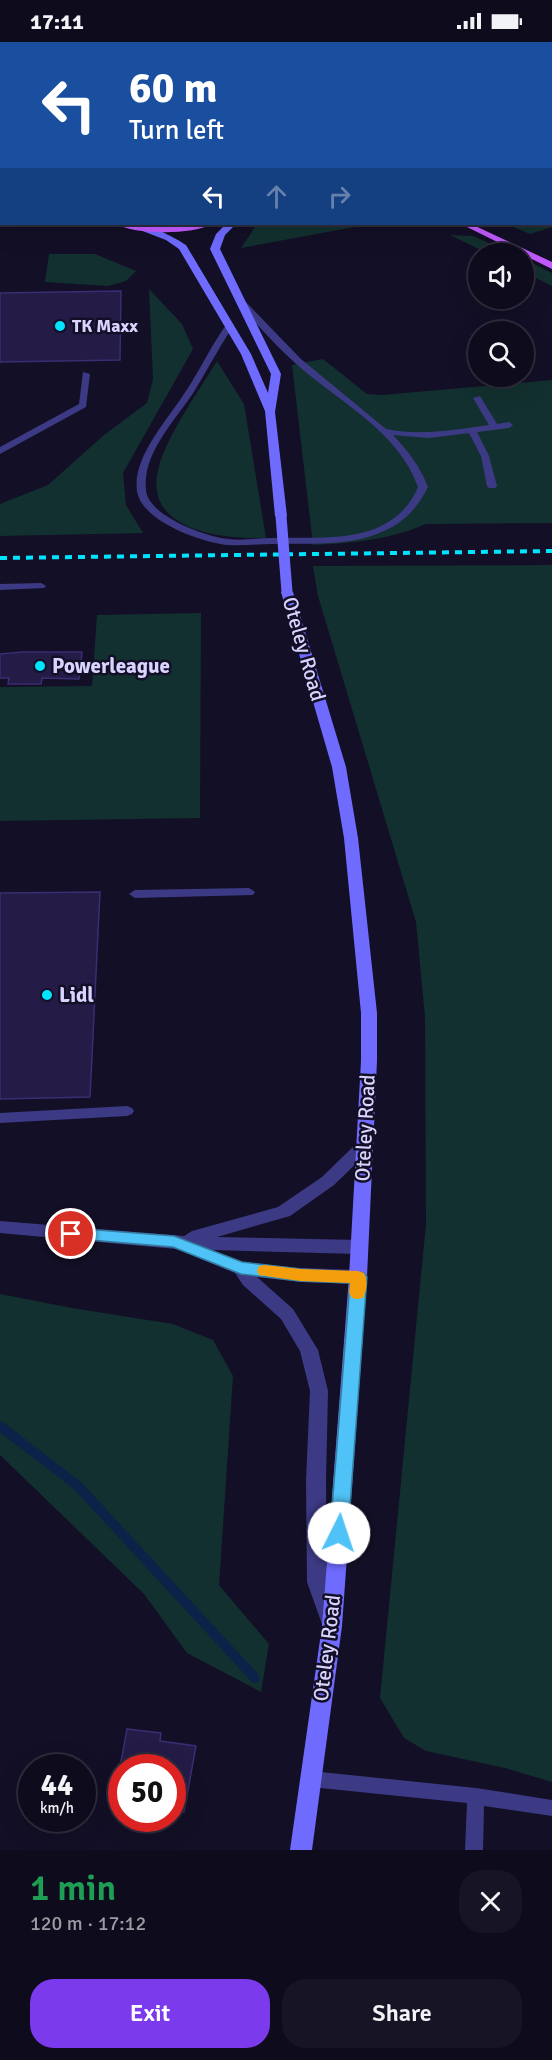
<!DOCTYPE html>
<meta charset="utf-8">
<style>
:root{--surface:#0e0b1c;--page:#171425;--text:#f1f3f6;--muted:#9b9ba3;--line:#2e2b3b;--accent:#7c3aed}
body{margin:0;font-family:Signika,sans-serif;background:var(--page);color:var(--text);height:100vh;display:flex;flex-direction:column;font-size:22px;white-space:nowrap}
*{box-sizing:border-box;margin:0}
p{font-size:20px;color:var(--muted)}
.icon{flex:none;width:33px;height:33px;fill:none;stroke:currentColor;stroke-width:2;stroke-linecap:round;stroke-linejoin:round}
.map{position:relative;height:1808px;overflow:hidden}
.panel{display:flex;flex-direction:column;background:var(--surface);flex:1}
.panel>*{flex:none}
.guide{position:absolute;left:0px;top:0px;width:552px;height:183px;box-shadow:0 6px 24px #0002,0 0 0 2px var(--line);background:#1a4fa0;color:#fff;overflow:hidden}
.fabs{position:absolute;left:468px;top:201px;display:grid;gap:12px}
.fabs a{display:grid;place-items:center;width:66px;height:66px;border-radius:50%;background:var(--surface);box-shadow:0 6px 24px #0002,0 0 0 2px var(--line);font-size:30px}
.speed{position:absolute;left:18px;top:1712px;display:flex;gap:12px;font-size:30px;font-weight:700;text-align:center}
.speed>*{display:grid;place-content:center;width:78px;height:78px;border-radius:50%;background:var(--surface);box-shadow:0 6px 24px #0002,0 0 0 2px var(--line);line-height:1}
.speed small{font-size:15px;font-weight:400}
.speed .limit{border:9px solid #d22;background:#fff;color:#111}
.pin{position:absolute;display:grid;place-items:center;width:51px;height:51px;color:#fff;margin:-26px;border:3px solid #fff;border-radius:50%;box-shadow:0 2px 6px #0007}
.me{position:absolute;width:66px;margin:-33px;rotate:4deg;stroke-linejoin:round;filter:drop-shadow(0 0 4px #0008)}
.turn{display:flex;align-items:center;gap:21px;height:126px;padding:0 30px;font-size:27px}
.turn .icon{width:78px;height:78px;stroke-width:2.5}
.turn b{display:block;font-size:42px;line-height:51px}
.lanes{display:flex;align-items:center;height:57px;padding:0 30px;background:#0003;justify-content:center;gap:30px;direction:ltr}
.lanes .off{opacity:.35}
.round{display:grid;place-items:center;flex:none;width:63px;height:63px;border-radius:24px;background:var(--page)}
.head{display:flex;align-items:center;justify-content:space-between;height:102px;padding:0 30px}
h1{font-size:36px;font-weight:600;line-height:45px;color:#1e9e55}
.cta{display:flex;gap:12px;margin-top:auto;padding:12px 30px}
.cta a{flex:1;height:69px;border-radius:24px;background:var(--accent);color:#fff;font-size:24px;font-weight:600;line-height:69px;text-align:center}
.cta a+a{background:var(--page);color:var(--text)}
.status{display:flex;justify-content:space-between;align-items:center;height:42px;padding:0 30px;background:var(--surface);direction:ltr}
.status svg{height:16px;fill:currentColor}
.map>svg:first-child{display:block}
.green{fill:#12302f}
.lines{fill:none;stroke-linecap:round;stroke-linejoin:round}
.stream{stroke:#0c2248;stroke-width:10}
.building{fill:#241b47;stroke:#3b2d73;stroke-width:1.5}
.lane{fill:#3d3a85;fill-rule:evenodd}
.street{fill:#3d3a85;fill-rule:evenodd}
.secondary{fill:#6f6bff;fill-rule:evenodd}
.primary{fill:#c25bff;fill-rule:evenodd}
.rail{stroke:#00e5ff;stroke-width:4;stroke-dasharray:7 6;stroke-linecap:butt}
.secondary-bridge{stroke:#6f6bff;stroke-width:11}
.route{fill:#4fc3f7;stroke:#337fa1;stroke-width:1.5}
.slow{fill:#f59e0b}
.poi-dot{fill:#00e5ff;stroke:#130f26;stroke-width:2}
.labels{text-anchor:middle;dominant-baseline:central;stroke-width:5;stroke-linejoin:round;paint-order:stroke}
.far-poi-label{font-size:18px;font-weight:bold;fill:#d9d4ff;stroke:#130f26;text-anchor:start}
.street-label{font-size:21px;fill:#d9d4ff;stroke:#130f26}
.poi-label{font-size:21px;font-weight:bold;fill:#d9d4ff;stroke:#130f26;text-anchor:start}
</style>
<div class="status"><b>17:11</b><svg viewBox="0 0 49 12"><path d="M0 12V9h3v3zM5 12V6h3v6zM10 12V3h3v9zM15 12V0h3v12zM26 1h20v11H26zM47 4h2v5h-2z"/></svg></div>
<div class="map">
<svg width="552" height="1808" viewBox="0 0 552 1808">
<rect width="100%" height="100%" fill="#130f26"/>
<path class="green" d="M551 91 552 185 530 192 506 182H550Z
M263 182H371L241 206 255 185Z
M450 193 473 194 511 211H487Z
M49 212H95L136 229 126 239 108 244 45 240Z
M524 217 552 231V244L524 230Z
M149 247 182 282 193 307 123 431 126 463 143 491 0 494V462L48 443 104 393 147 361 153 337Z
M323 317 367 352 382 353 552 338V481L426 482C389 498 353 501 313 503L292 323Z
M217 319 244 362 266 496C227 497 149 491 157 434 162 399 199 349 217 319Z
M552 523V1740L505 1726 426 1709 404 1696 380 1656 426 1182 425 975 416 880 318 554 313 524Z
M201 571 200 776 0 779V645L92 644 97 573Z
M0 1252 72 1266 173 1282 213 1298 233 1334 219 1543 269 1602 261 1650 187 1611 144 1552 0 1413Z"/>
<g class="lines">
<path class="stream" d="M0 1384 78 1444 255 1636"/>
</g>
<path class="building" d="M121 249 120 318 0 320V251Z
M22 610H82L79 637 42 636 41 642H8L9 636H0V612Z
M100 850 90 1055 0 1057V851Z
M127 1687 161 1691 160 1699 196 1704 184 1770 172 1769V1725H120Z"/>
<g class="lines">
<path class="lane" d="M550 35 552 36V40H550Z
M550 68H552V72H550Z
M237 257H243L301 317 386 387C420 394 455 388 489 383L473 356 480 354 497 382 509 380 513 383 509 386 477 390 489 414 497 444 495 446H489L487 444 481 414 469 391 429 396 393 393C408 409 420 424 428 445 418 465 405 480 384 489 349 505 309 501 272 502 257 502 242 504 227 503 201 500 141 479 137 449 132 415 169 376 186 349 200 328 211 304 226 283H229L233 285C219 305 208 327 195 348 177 377 142 410 146 448 148 474 206 495 228 497 243 499 258 496 274 496 308 495 345 499 377 486 397 477 410 464 418 445 398 388 337 359 294 320 274 302 256 281 237 261Z
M83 330 90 332 86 365 0 412V405L79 362Z
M41 541 46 544 44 546 0 548V542Z
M249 846 255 850 253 853 135 856 129 852 135 848Z
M127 1064 132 1066 134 1069 132 1072 127 1074 0 1081V1071Z
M311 1729 476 1746 552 1758V1774L484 1764 483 1808H465L467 1761 311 1745 305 1743 302 1737 305 1731Z"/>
<path class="street" d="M0 49H2V54H0Z
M0 62H2V66H0Z
M364 1098 370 1100 372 1104 370 1108 334 1143 290 1174 217 1195 359 1198 365 1200 368 1205 365 1210 359 1212 212 1208 243 1220 300 1226 358 1228 364 1230 367 1235 364 1240 358 1242 300 1240 257 1235 293 1267 318 1308 328 1349 326 1438 327 1540 340 1579 337 1585 330 1588 323 1585 307 1540 306 1438 310 1349 300 1309 281 1277 243 1243 235 1231 176 1207 0 1191V1179L184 1194 192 1189 278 1165 322 1135 358 1100Z"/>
<path class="secondary" d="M311 0H319L309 2Z
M345 0H353L355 2H346Z
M439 0H454L436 2Z
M2 132V138L0 139V133Z
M226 182H236L225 193 220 207 281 332 275 370 287 474 281 477 275 474 265 369 241 312 179 207 166 198 132 185C143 178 176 196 186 203L251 312 268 351 271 332 210 207 216 192Z
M287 546 293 550 346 725 358 796 377 971V1019L367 1235 342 1584 312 1808H290L322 1584 349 1235 361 1019V971L344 796 332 725 281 550Z"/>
<path class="primary" d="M0 96H2L0 102Z
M0 142H2V148H0Z
M117 182 164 184 211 182C195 193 133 193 117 182Z
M461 182H471L552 220V227Z"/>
<path class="rail" d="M0 516 552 509"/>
<path class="secondary-bridge" d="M281 474 287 550"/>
</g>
<path class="route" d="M71 1186 174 1194 242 1220 300 1227 364 1231 367 1235 348 1491 345 1497 339 1499 332 1497 330 1491 350 1241 300 1239 241 1232 173 1205 66 1196 63 1192 66 1188Z"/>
<path class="slow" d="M265 1223 300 1227 358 1229 364 1231C368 1238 367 1249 363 1256L357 1257 352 1256 349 1251 350 1241 300 1239 259 1233 257 1229 259 1224Z"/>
<g class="poi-dot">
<circle cx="60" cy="284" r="6"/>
<circle cx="40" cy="624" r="6"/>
<circle cx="47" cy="953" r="6"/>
</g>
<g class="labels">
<g class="far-poi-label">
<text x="72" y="284">TK Maxx</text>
</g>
<g class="street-label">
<text transform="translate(304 607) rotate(74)">Oteley Road</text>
<text transform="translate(365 1086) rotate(-87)">Oteley Road</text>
<text transform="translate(327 1606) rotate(-83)">Oteley Road</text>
</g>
<g class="poi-label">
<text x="52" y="624">Powerleague</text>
<text x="59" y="953">Lidl</text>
</g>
</g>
</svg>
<div class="fabs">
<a><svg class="icon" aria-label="sound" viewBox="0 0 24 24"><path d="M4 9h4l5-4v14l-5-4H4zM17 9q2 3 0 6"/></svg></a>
<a><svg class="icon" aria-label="search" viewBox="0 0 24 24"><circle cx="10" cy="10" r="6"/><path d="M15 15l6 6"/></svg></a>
</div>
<div class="speed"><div>44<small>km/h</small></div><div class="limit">50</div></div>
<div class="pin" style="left:71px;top:1192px;background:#d93025"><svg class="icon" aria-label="arrive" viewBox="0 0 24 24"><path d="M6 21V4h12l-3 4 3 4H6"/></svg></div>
<svg class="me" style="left:339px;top:1491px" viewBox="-20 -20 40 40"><circle r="19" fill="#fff"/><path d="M0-13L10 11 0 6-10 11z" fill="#4fc3f7"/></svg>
<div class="guide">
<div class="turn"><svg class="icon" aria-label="left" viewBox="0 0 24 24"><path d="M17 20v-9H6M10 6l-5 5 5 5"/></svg><div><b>60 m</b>Turn left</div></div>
<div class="lanes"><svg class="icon" aria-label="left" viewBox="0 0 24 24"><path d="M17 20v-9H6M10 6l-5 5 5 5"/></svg><svg class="icon off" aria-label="ahead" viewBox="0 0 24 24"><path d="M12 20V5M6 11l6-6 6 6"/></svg><svg class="icon off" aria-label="right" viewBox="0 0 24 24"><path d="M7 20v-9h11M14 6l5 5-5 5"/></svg></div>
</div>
</div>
<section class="panel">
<div class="head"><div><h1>1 min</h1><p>120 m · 17:12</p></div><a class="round"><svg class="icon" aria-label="close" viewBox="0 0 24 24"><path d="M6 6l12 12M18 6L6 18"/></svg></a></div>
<div class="cta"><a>Exit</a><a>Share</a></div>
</section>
